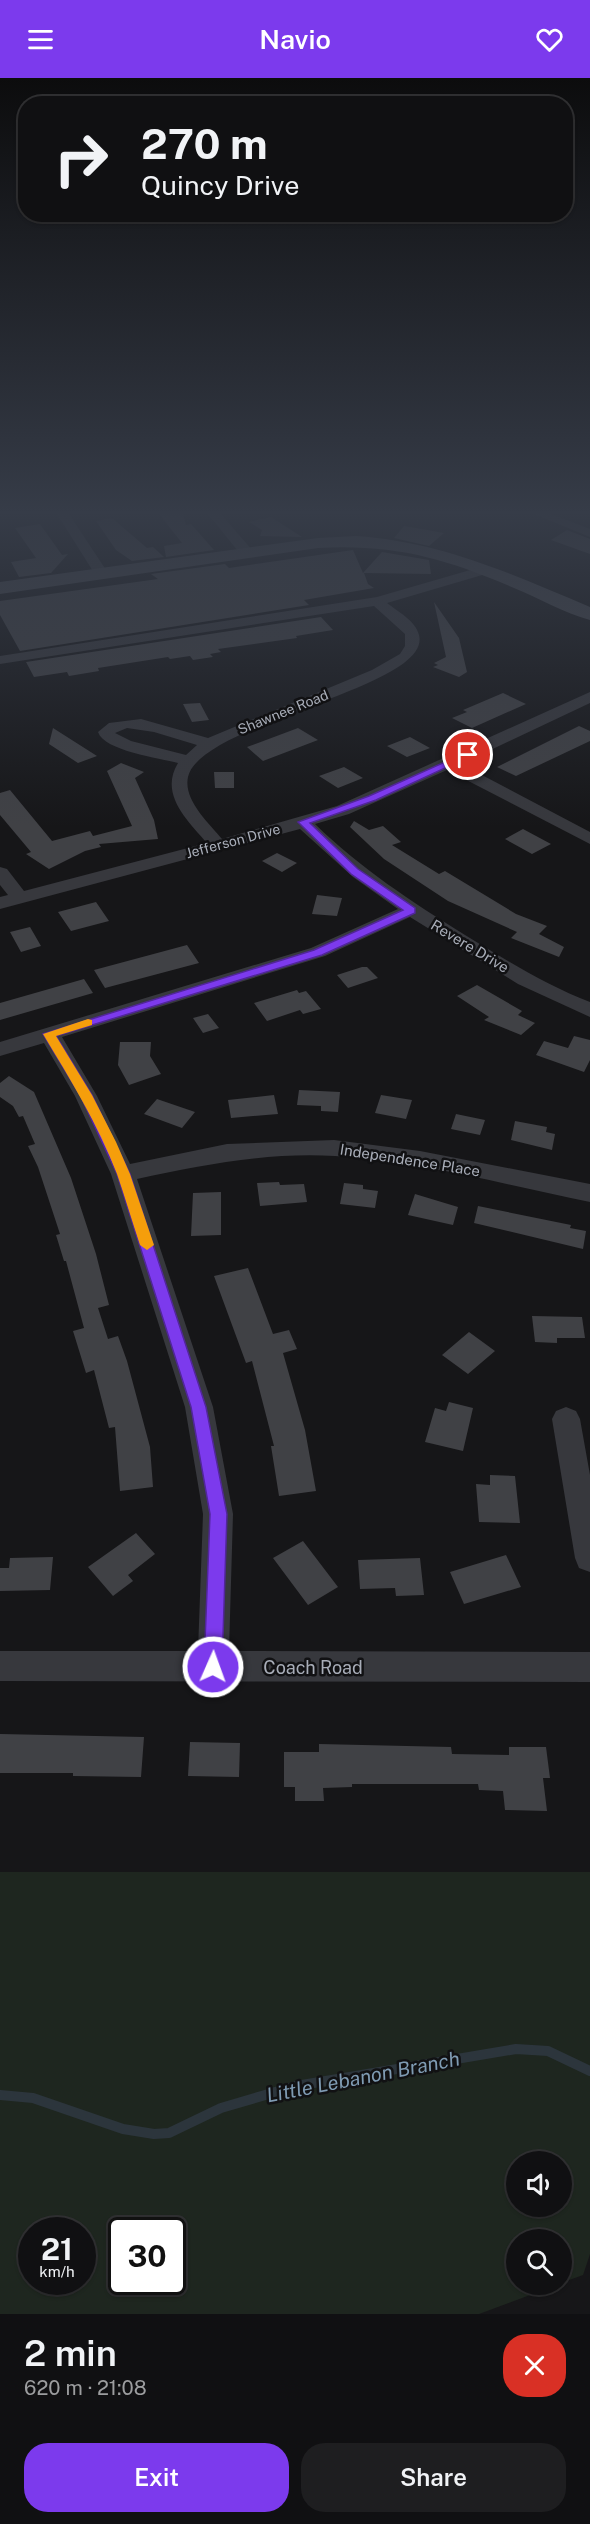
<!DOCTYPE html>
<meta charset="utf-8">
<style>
:root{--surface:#101012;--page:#1e1e20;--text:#f1f3f6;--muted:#9c9d9f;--line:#303032;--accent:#7c3aed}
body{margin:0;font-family:"Public Sans",sans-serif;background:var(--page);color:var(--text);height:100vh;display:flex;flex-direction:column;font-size:22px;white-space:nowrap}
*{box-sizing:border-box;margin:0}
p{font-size:20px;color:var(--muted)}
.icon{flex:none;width:33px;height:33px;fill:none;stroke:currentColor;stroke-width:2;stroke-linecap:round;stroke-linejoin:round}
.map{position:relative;height:2236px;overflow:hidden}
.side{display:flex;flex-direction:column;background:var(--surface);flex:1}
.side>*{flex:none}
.banner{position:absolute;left:18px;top:18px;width:555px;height:126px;border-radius:24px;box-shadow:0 2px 4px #0004,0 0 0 2px var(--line);background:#101012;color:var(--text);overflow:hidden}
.buttons{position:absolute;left:506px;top:2073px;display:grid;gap:12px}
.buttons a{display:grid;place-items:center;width:66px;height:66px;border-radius:50%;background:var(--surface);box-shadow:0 2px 4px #0004,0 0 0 2px var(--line);font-size:30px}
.speed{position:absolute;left:18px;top:2139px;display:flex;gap:12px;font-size:30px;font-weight:700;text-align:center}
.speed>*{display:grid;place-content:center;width:78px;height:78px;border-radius:50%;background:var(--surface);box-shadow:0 2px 4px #0004,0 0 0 2px var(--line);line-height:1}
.speed small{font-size:15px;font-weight:400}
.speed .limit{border:3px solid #111;border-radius:9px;background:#fff;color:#111}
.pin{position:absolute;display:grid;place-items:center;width:51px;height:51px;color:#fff;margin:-26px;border:3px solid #fff;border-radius:50%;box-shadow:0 2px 6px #0007}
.me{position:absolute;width:66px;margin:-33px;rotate:2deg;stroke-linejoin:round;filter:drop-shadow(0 0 4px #0008)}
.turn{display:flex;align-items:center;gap:21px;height:126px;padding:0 24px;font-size:27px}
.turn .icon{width:78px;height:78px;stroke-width:2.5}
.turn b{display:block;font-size:42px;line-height:51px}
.round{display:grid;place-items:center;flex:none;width:63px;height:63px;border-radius:24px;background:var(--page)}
.head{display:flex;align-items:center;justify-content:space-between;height:102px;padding:0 24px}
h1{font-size:36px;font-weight:600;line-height:45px}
.cta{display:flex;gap:12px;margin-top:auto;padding:12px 24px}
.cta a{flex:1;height:69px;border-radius:24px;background:var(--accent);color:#fff;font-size:24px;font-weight:600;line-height:69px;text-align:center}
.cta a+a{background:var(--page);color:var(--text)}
header{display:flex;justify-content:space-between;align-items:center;height:78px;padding:0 24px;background:var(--accent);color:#fff;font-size:27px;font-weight:600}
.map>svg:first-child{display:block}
.green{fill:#1e261f;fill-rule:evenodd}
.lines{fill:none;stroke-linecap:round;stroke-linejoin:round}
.stream{stroke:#2c353c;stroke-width:10}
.building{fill:#404145}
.street{fill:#37383d;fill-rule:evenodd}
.secondary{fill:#45474d;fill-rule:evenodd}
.route{fill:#7c3aed;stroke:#51269a;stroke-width:1.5}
.slow{fill:#f59e0b}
.labels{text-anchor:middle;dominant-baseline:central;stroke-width:5;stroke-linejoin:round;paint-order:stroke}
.far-street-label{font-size:14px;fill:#a8adb8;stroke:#111113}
.street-label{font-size:15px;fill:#a8adb8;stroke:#111113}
.near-street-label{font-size:18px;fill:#a8adb8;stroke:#111113}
.near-water-label{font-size:20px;font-style:italic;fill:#7f9bb3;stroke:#111113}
</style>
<header><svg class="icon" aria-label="menu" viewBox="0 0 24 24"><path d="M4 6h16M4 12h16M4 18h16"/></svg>Navio<svg class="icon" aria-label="heart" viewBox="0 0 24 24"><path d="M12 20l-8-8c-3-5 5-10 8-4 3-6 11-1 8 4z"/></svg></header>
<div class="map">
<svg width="590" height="2236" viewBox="0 0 590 2236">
<rect width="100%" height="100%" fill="#161618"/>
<path class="green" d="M0 1794H590V2176L583 2197 561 2205V2162H516V2206L557 2207 479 2236H0ZM516 2084H561V2128H516ZM32 2152H82V2204H32ZM122 2152H172V2204H122Z"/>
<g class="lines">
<path class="stream" d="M0 2017 33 2020 123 2051 154 2056 169 2055 221 2030 296 2008 516 1971 548 1973 590 1993"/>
</g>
<path class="building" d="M159 436H183L186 447 191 446 214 472 166 479 164 468 182 465Z
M271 439 302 459 260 458 262 452 249 444Z
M112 440 147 470 153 469 164 479 132 483 116 472 96 443Z
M40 446 62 477 68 476 51 495 19 499 11 484 36 480 15 450Z
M404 448 416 450 444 455 429 468 394 460Z
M567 452 590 461V476L551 462Z
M353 472 363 495 382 474 429 482 431 496 364 495 368 506 374 510 304 522 309 527 20 573 0 537V523L158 501 151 496 225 486 229 490Z
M434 524 459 560 467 594 459 599 433 589 438 587 434 585 446 579Z
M321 539 333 552 296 558 297 560 218 571 221 574 210 576 213 579 193 582 190 578 170 581 168 579 98 590 99 593 69 598 67 594 34 599 26 584Z
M503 615 526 626 472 650 452 640 467 634 463 632Z
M200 625 209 642 192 644 183 626Z
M579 648 590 653V663L516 698 497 689Z
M53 650 97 678 78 685 49 666Z
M298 650 318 662 263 683 247 669Z
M410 659 430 670 407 679 387 668Z
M121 685 144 694 135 700 154 742 158 761 99 766 101 769 85 773 49 791 26 776 31 774 0 737V715L10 712 52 763 90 753 93 758 132 748 107 693Z
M344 689 363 700 338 710 319 698Z
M214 694H234V710H215Z
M354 743 369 752 383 748 401 764 392 767 439 796 445 793 516 836 547 848 539 856 564 869 559 879 511 860 517 854 448 823 384 781 350 749Z
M523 751 551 766 532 776 505 761Z
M277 775 297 785 282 794 262 783Z
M317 817 342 820 337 838 312 836Z
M96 824 109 843 71 853 58 834Z
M30 849 41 868 21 874 10 854Z
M187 867 199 885 105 910 94 892Z
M362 889H367L378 900 348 910 337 897Z
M84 901 93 915 0 942V925Z
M477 907 522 933 518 937 535 945 521 957 484 942 489 939 457 918Z
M297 912 299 915 306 913 321 931 303 936 300 932 267 943 254 925Z
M208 936 219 950 203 955 193 940Z
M574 958 590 962V982L584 994 536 977 544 963 568 970Z
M120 964H151L150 978 161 996 129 1007 118 987Z
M9 998 34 1014 71 1100 96 1176 109 1227 98 1230 108 1261 118 1258 127 1283 150 1369 153 1409 120 1413 115 1349 109 1350 94 1292 86 1295 73 1253 84 1250 66 1183H64L56 1157 60 1156 38 1089 28 1068 35 1066 23 1038 19 1039 13 1028 0 1019V1005Z
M299 1012 340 1014 338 1034 321 1033V1028L297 1027Z
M274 1017 278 1036 231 1040 228 1022Z
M381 1017 412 1022 406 1041 375 1035Z
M157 1021 195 1034 182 1050 144 1036Z
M456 1036 485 1042 480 1057 451 1051Z
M515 1043 547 1049 546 1054 555 1056 552 1072 511 1062Z
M279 1104 280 1107 304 1106 307 1124 260 1128 257 1105Z
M344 1105 363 1107V1111L378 1113 375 1130 340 1126Z
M221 1114V1157L191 1158 193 1115Z
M415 1116 458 1129 453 1147 408 1137Z
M478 1128 571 1147 570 1150 586 1153 583 1171 474 1145Z
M248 1190 273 1256 289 1252 297 1271 283 1275 305 1352 316 1413 279 1418 271 1368H274L252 1283 246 1285 214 1198Z
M532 1238 582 1239 585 1260H557V1265L535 1264Z
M469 1254 495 1273 468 1296 442 1277Z
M449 1324 473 1330 463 1373 425 1364 435 1330 446 1333Z
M490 1397 515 1398 520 1445 479 1444 476 1406 490 1407Z
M136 1455 155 1476 128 1497 133 1503 113 1518 88 1489Z
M303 1463 338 1509 308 1527 273 1480Z
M506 1477 521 1509 464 1526 450 1494Z
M53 1479 50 1512 0 1513V1490H9L10 1480Z
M420 1480 424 1517 396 1518 395 1510 360 1511 358 1482Z
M0 1656 144 1659 141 1699 73 1698V1695H0Z
M190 1664 240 1665 239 1699 188 1698Z
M319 1666 451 1669 452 1676 509 1677V1669H546L550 1700H543L547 1733 505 1732 503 1713 479 1712 478 1706H352V1709L323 1710 324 1723H295V1709H284V1674H319Z"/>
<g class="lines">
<path class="street" d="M57 436H69L108 495 106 498H96Z
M208 436H221L252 472V478H242Z
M534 436H551L590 451V459Z
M484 488 491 492 489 495 387 525C397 533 416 543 419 557 433 610 200 644 188 699 183 722 209 745 222 761L337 728 590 614V625L461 686 590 754V766L447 692 349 736 315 746C360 790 412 824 465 857 506 882 546 907 590 924V939L518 906 410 839 325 878 62 959 97 1018 130 1086 227 1066 334 1062 420 1073 590 1106V1124C506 1107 420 1083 335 1078 268 1074 202 1087 137 1101L213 1329 233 1436 229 1573 590 1574V1604L0 1603V1573H198L203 1436 185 1329 111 1096 75 1018 44 965 0 978V964L311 870 398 831 353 799 300 751 0 831V819L8 817 0 807V789L7 791 24 813 207 765C187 742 159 716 178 685 160 680 104 673 98 654L109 645 141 641 208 660 372 592 400 576 405 568V556L374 528 0 586V578L377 519ZM127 650 154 654 197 667 186 677 131 663 115 655Z
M566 1329 576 1333 580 1341 590 1397V1494L579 1490 575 1480 552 1341 556 1333Z"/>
<path class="secondary" d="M356 458C443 464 511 496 590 529V542C564 535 539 520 514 510 444 480 394 466 318 470L0 516V504L318 460Z"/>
</g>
<linearGradient id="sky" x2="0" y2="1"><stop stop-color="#0c0c0d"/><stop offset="0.58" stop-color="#363c48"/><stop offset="1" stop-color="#363c48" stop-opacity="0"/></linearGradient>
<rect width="590" height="749" fill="url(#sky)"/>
<path class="route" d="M465 675 473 677 376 722 310 745 358 791 415 830V835L322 877 56 958 92 1017 130 1096 206 1329 227 1436 222 1589 220 1596 213 1598 207 1596 204 1589 210 1436 191 1329 117 1096 80 1017 43 956 314 872 403 832 351 796 298 744 369 718Z"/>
<path class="slow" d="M88 941 92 942V947L56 958 92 1017 116 1064 130 1096 154 1167 147 1172 140 1167C132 1143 125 1119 117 1096 98 1046 70 1001 43 956Z"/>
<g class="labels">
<g class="far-street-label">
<text transform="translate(283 634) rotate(-22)">Shawnee Road</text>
<text transform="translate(233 763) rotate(-15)">Jefferson Drive</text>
</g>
<g class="street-label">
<text transform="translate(470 868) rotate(31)">Revere Drive</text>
<text transform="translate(410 1082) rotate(9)">Independence Place</text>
</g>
<g class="near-street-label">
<text x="313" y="1589">Coach Road</text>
</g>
<g class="near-water-label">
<text transform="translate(363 1999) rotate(-11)">Little Lebanon Branch</text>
</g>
</g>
</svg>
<div class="buttons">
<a><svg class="icon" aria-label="sound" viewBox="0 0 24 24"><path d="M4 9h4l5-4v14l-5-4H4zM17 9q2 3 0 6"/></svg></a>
<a><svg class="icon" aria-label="search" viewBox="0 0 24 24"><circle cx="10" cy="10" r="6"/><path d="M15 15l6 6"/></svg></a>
</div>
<div class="speed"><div>21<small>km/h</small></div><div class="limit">30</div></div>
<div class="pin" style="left:468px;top:677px;background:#d93025"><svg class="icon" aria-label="arrive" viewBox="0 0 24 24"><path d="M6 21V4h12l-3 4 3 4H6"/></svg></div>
<svg class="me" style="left:213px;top:1589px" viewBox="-20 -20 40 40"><circle r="17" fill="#7c3aed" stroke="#fff" stroke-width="3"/><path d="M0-11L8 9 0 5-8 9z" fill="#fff"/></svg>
<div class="banner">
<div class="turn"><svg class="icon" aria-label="right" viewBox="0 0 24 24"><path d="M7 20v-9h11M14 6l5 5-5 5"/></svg><div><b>270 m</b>Quincy Drive</div></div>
</div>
</div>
<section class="side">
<div class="head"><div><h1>2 min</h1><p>620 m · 21:08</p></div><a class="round" style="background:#d93025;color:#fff"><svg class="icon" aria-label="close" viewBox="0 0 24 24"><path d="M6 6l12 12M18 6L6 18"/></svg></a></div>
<div class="cta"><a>Exit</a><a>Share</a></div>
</section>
